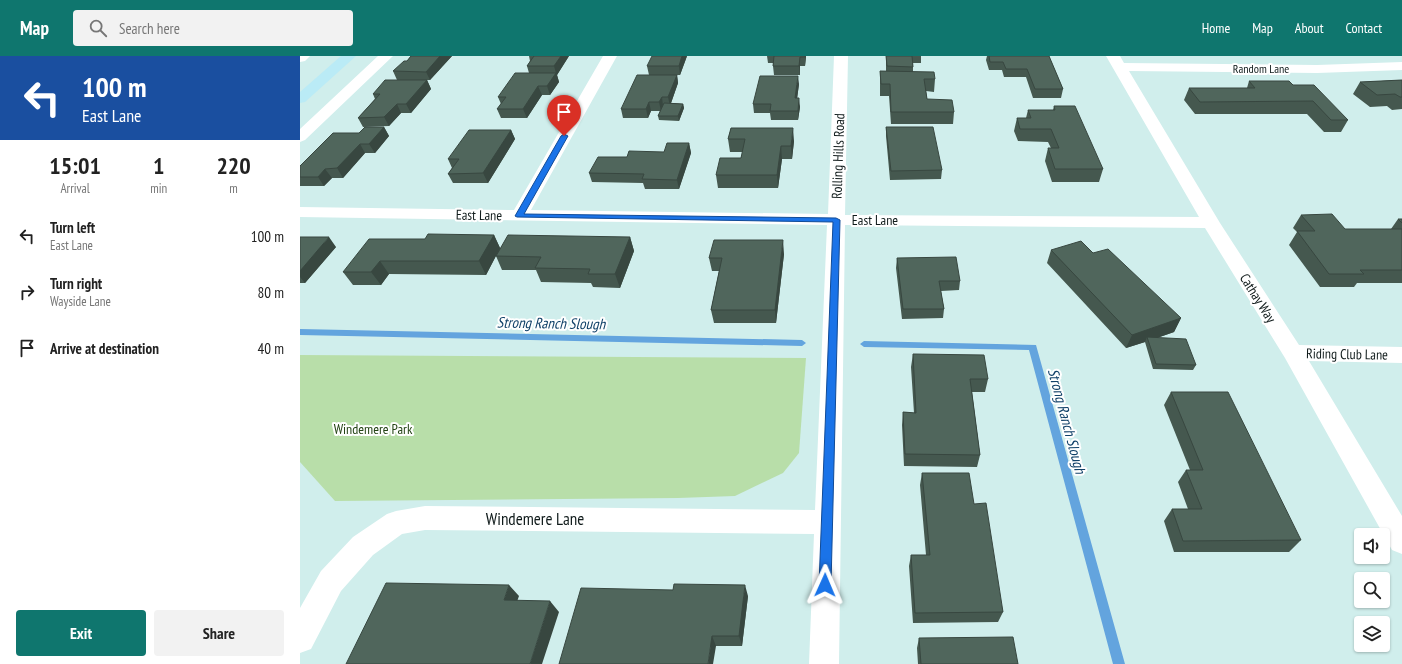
<!DOCTYPE html>
<style>
:root{--surface:#fff;--page:#f2f2f2;--text:#222;--muted:#767676;--accent:#0f766e}
body{margin:0;font-family:"PT Sans Narrow",sans-serif;background:var(--page);color:var(--text);height:100vh;display:flex;flex-direction:column;font-size:15px;white-space:nowrap}
*{box-sizing:border-box;margin:0}
p{font-size:13px;color:var(--muted)}
.icon{flex:none;width:22px;height:22px;fill:none;stroke:currentColor;stroke-width:2;stroke-linecap:round;stroke-linejoin:round}
.map{position:relative;flex:1;overflow:hidden}
.panel{display:flex;flex-direction:column;background:var(--surface);width:300px}
.panel>*{flex:none}
.banner{background:#1a4fa0;color:#fff;overflow:hidden}
.tools{position:absolute;left:1054px;top:472px;display:grid;gap:8px}
.tools a{display:grid;place-items:center;width:36px;height:36px;border-radius:4px;background:var(--surface);box-shadow:0 1px 3px #0004;font-size:20px}
.pin{position:absolute;display:grid;place-items:center;width:34px;height:34px;color:#fff;margin:-41px -17px;border-radius:50% 50% 50% 0;rotate:-45deg;box-shadow:0 0 4px #0007}
.pin .icon{rotate:45deg}
.me{position:absolute;width:44px;margin:-22px;rotate:1deg;stroke-linejoin:round;filter:drop-shadow(0 0 3px #0008)}
.turn{display:flex;align-items:center;gap:14px;height:84px;padding:0 16px;font-size:18px}
.turn .icon{width:52px;height:52px;stroke-width:2.5}
.turn b{display:block;font-size:28px;line-height:34px}
.eta{display:flex;justify-content:space-evenly;align-items:center;height:68px;text-align:center}
.eta b{font-size:24px;font-weight:700;line-height:28px}
.button{display:flex;gap:8px;margin-top:auto;padding:8px 16px}
.button a{flex:1;height:46px;border-radius:4px;background:var(--accent);color:#fff;font-size:16px;font-weight:700;line-height:46px;text-align:center}
.button a+a{background:var(--page);color:var(--text)}
ul{padding:0;list-style:none}
li{display:flex;align-items:center;gap:12px;height:56px;padding:0 16px}
li div{flex:1}
li b{display:block;font-size:15px}
li em{font-style:normal}
header{display:flex;align-items:center;gap:24px;box-sizing:border-box;height:56px;padding:0 20px;background:var(--accent);color:#fff}
header strong{font-size:19px}
nav{display:flex;gap:22px;margin-inline-start:auto;font-size:14px}
.search{width:280px;height:36px;background:var(--page);display:flex;align-items:center;gap:10px;box-sizing:border-box;padding:0 14px;border-radius:4px;color:var(--muted);font-size:15px}
main{display:flex;flex:1;min-height:0}
.map>svg:first-child{display:block}
.green{fill:#b8dea9}
.lines{fill:none;stroke-linecap:round;stroke-linejoin:round}
.stream{fill:#63a4de;fill-rule:evenodd}
.street{fill:#fff;fill-rule:evenodd}
.secondary{fill:#baebf6;fill-rule:evenodd}
.wall{fill:#45584f}
.shaded-wall{fill:#384740}
.building{fill:#50665c;stroke:#384740}
.route{fill:#1a73e8;stroke:#114b97}
.labels{text-anchor:middle;dominant-baseline:central;stroke-width:4;stroke-linejoin:round;paint-order:stroke}
.far-street-label{font-size:12px;fill:#101b1b;stroke:#fff}
.street-label{font-size:14px;fill:#101b1b;stroke:#fff}
.park-label{font-size:14px;fill:#234314;stroke:#fff}
.water-label{font-size:15px;font-style:italic;fill:#124269;stroke:#fff}
.near-street-label{font-size:17px;fill:#101b1b;stroke:#fff}
</style>
<header>
<strong>Map</strong>
<div class="search"><svg class="icon" aria-label="search" viewBox="0 0 24 24"><circle cx="10" cy="10" r="6"/><path d="M15 15l6 6"/></svg>Search here</div>
<nav><a>Home</a><a>Map</a><a>About</a><a>Contact</a></nav>
</header>
<main>
<section class="panel">
<div class="banner">
<div class="turn"><svg class="icon" aria-label="left" viewBox="0 0 24 24"><path d="M17 20v-9H6M10 6l-5 5 5 5"/></svg><div><b>100 m</b>East Lane</div></div>
</div>
<div class="eta">
<div><b>15:01</b><p>Arrival</p></div>
<div><b>1</b><p>min</p></div>
<div><b>220</b><p>m</p></div>
</div>
<ul>
<li><svg class="icon" aria-label="left" viewBox="0 0 24 24"><path d="M17 20v-9H6M10 6l-5 5 5 5"/></svg><div><b>Turn left</b><p>East Lane</p></div><em>100 m</em></li>
<li><svg class="icon" aria-label="right" viewBox="0 0 24 24"><path d="M7 20v-9h11M14 6l5 5-5 5"/></svg><div><b>Turn right</b><p>Wayside Lane</p></div><em>80 m</em></li>
<li><svg class="icon" aria-label="arrive" viewBox="0 0 24 24"><path d="M6 21V4h12l-3 4 3 4H6"/></svg><div><b>Arrive at destination</b></div><em>40 m</em></li>
</ul>
<div class="button"><a>Exit</a><a>Share</a></div>
</section>
<div class="map">
<svg width="1102" height="608" viewBox="0 0 1102 608">
<rect width="100%" height="100%" fill="#d0eeec"/>
<path class="green" d="M0 299 506 302 499 397 483 417 435 440 378 442 35 445 0 406Z"/>
<g class="lines">
<path class="stream" d="M0 273 502 284 506 287 502 290 0 279Z
M564 285 736 289 825 608H813L729 294 564 291 560 288Z"/>
<path class="street" d="M0 0H10L5 5 0 6Z
M78 0H93L5 84 0 86V73Z
M303 0H317L231 154 528 158 534 0H548L545 159 899 161 806 0H820L824 7 1017 9 1102 6V14L1017 17 829 15 920 167 999 289 1102 291V307L1009 305 1102 460V498L1092 494 985 302 905 172 545 169 539 608H509L514 478 125 474 102 478 73 499 41 535 11 593 0 597V552L21 515 53 481 87 458 96 455 125 450 515 454 527 169 0 161V151L214 154Z"/>
<path class="secondary" d="M41 0H56L5 46 0 47V36Z"/>
</g>
<path class="wall" d="M111 0H152L130 24H127L131 33 111 57H101L89 70 63 71 58 62 75 43 73 38 97 24 93 15 107 5Z
M229 0H269L257 19 259 26 250 39H242L227 62H201L197 53 201 48 198 41 229 17 227 10 230 5Z
M387 0 380 19H377L378 27 371 47 383 48 384 52 379 65 359 64 358 60 360 55H351L348 62H323L321 53 349 19 347 10Z
M467 0H506L505 10H500V19H474L473 10V7H468Z
M586 0H621V7H613V16L635 23 634 36 626 35 627 43 654 56 653 68H591L589 40H580V15H586Z
M687 0H749L763 33 761 42H733L726 21H704L702 14H689L686 4Z
M1102 24V53L1092 54 1087 50 1070 51 1053 38 1060 26Z
M949 25 993 29 1048 64 1041 76H1024L1007 58H895L884 44 889 32H947Z
M499 28 497 42 500 51 498 64H471L470 57H454L453 48Z
M754 50 803 113 799 126H752L745 105 748 92H751L748 86 718 85 714 75 717 62H726L728 54H753Z
M84 71 89 80 75 97H65L43 122H32L24 130H0V110L59 77Z
M586 71 642 114 641 123 590 124 586 80Z
M431 72 494 85 492 103H482L478 132H418L416 119 441 102 443 96H430L428 83Z
M211 74 215 83 188 127H153L148 118 152 112 148 103Z
M389 87 391 97 379 133H345L343 127 292 126 289 117 327 101 364 96Z
M1001 159 1045 173H1091L1098 163H1102V227H1057L1054 231H1020L989 189 997 176 993 172Z
M194 179 200 192 330 181 334 195 320 232 293 231 291 227 241 226 236 214H202L196 200 186 219 89 218 81 229H53L43 216 125 183Z
M0 181 36 191 5 227H0Z
M751 194 793 197 881 262 874 276 857 282 896 309 893 314 853 313 845 286 826 292 747 207Z
M484 198 476 267H414L411 254 419 215H412L409 202Z
M597 202 660 225 659 234 641 235 644 253 643 262 602 263 596 212Z
M613 298 688 323 685 336H672L680 399 677 411 604 410 602 369 603 356 614 357 611 311Z
M871 336 1001 484 989 496H874L864 465 872 453H888L878 426 886 414H890L864 349Z
M622 417 674 448 703 556 698 566 613 567 609 510 611 499H626L620 429Z
M448 540 442 590H416L259 608Z
M619 582 718 608H618L617 592Z"/>
<path class="shaded-wall" d="M140 0H152L130 24 126 16Z
M261 0H269L257 19 259 26 250 39 247 30 256 17 254 10Z
M382 0H387L380 19 379 10Z
M505 0H506L505 10Z
M500 1V19L499 10Z
M377 19 378 27 370 50 368 41Z
M498 20 499 28 496 51 495 42Z
M127 24 131 33 111 57 106 48Z
M238 30 242 39 227 62 223 53Z
M362 41 363 50 361 55 359 46Z
M499 42 500 51 498 64V55Z
M349 46 351 55 348 62 346 53Z
M97 48 101 57 89 70 84 61Z
M383 48 384 52 379 65 378 60Z
M84 71 89 80 75 97 69 88Z
M493 72 494 85 492 103 491 90Z
M211 74 215 83 188 127 183 117Z
M389 87 391 97 379 133 377 124Z
M60 88 65 97 43 122 37 112Z
M481 90 482 103 478 132 477 119Z
M25 113 32 122 24 130 18 121Z
M194 179 200 192 186 219 179 205Z
M29 181 36 191 5 227 0 221V215Z
M330 181 334 195 320 232 315 218Z
M483 184 484 198 476 267 475 254Z
M80 205 89 218 81 229 71 216Z
M881 262 874 276 848 285 847 281 845 286 826 292 832 279Z
M209 529 219 540 214 554 204 544Z
M445 529 448 540 442 590 439 580Z
M250 545 259 556 242 608H230Z
M412 580 416 590 413 608H408Z"/>
<path class="building" d="M111 0H140L126 16 93 15 104 5H107Z
M234 0H261L254 10H227Z
M352 0H382L379 10H347Z
M474 0H505V1H500L499 10H473Z
M586 0H612L613 11 587 10Z
M689 0H749L763 33H735L727 13H706L703 6H690Z
M580 15 634 16 635 23H624L627 43 652 44 654 56H591L590 28H581Z
M215 17H256L247 30H238L223 53H197L206 41H198Z
M337 19H377L368 41H362L359 46H349L346 53H321Z
M460 20H498L495 42H499L498 55H470L471 48H453Z
M85 24H127L106 48H97L84 61 58 62 80 38H73Z
M1102 24V41H1100L1095 38 1077 39 1060 26Z
M949 25H989L993 29H1014L1048 64H1031L1013 45 900 46 889 32H955Z
M364 47 383 48 378 60H358Z
M754 50H775L803 113H755L748 92H759L751 73H720L717 62H731L728 54H755Z
M65 71H84L69 88H60L37 112 25 113 18 121H0V110L33 77H59Z
M586 71H633L642 114 591 115Z
M431 72H493L491 90H481L477 119H416L420 102H441L445 83H428Z
M169 74H211L183 117 148 118 159 103H148Z
M367 87H389L377 124 342 123 344 118 289 117 298 101H327L329 95 364 96Z
M1032 158 1045 173H1102V214H1060L1064 218H1029L997 175H1015L1001 159Z
M1098 163H1102V167Z
M128 178 194 179 179 205H80L71 216H43L69 183H125Z
M208 179 330 181 315 218H288L290 213 235 212 241 201 196 200Z
M0 181H29L0 215Z
M414 184H483L475 254H411L422 202H409Z
M781 185 793 197 808 193 881 262 832 279 751 194Z
M656 201 660 225H639L644 253H603L597 202Z
M847 281 886 283 896 309 856 308Z
M613 298 684 299 688 323H670L680 399 605 398 603 356 616 357Z
M871 336H928L1001 484 883 485 872 453H902L886 414H903Z
M622 417H669L674 448 686 447 703 556 615 557 611 499H630Z
M86 527 209 529 204 544 250 545 230 608H46Z
M374 528 445 529 439 580H412L408 608H259L281 532 373 534Z
M713 581 718 608H621L619 582Z"/>
<path class="route" d="M264 78 268 80 224 158 536 162 540 164 531 529 530 533 525 535 521 533 519 529 533 166 217 161 215 160 261 80Z"/>
<g class="labels">
<g class="far-street-label">
<text x="961" y="12">Random Lane</text>
</g>
<g class="street-label">
<text transform="translate(538 100) rotate(-88)">Rolling Hills Road</text>
<text transform="translate(179 159) rotate(1)">East Lane</text>
<text x="575" y="164">East Lane</text>
<text transform="translate(958 242) rotate(58)">Cathay Way</text>
<text transform="translate(1047 298) rotate(1)">Riding Club Lane</text>
</g>
<g class="park-label">
<text x="73" y="373">Windemere Park</text>
</g>
<g class="water-label">
<text transform="translate(251 267) rotate(1)">Strong Ranch Slough</text>
<text transform="translate(767 365) rotate(75)">Strong Ranch Slough</text>
</g>
<g class="near-street-label">
<text x="235" y="463">Windemere Lane</text>
</g>
</g>
</svg>
<div class="tools">
<a><svg class="icon" aria-label="sound" viewBox="0 0 24 24"><path d="M4 9h4l5-4v14l-5-4H4zM17 9q2 3 0 6"/></svg></a>
<a><svg class="icon" aria-label="search" viewBox="0 0 24 24"><circle cx="10" cy="10" r="6"/><path d="M15 15l6 6"/></svg></a>
<a><svg class="icon" aria-label="layers" viewBox="0 0 24 24"><path d="M12 4l9 5-9 5-9-5zM3 14l9 5 9-5"/></svg></a>
</div>
<div class="pin" style="left:264px;top:80px;background:#d93025"><svg class="icon" aria-label="arrive" viewBox="0 0 24 24"><path d="M6 21V4h12l-3 4 3 4H6"/></svg></div>
<svg class="me" style="left:525px;top:529px" viewBox="-20 -20 40 40"><path d="M0-17L14 15 0 8-14 15z" fill="#1a73e8" stroke="#fff" stroke-width="4"/></svg>
</div>
</main>
